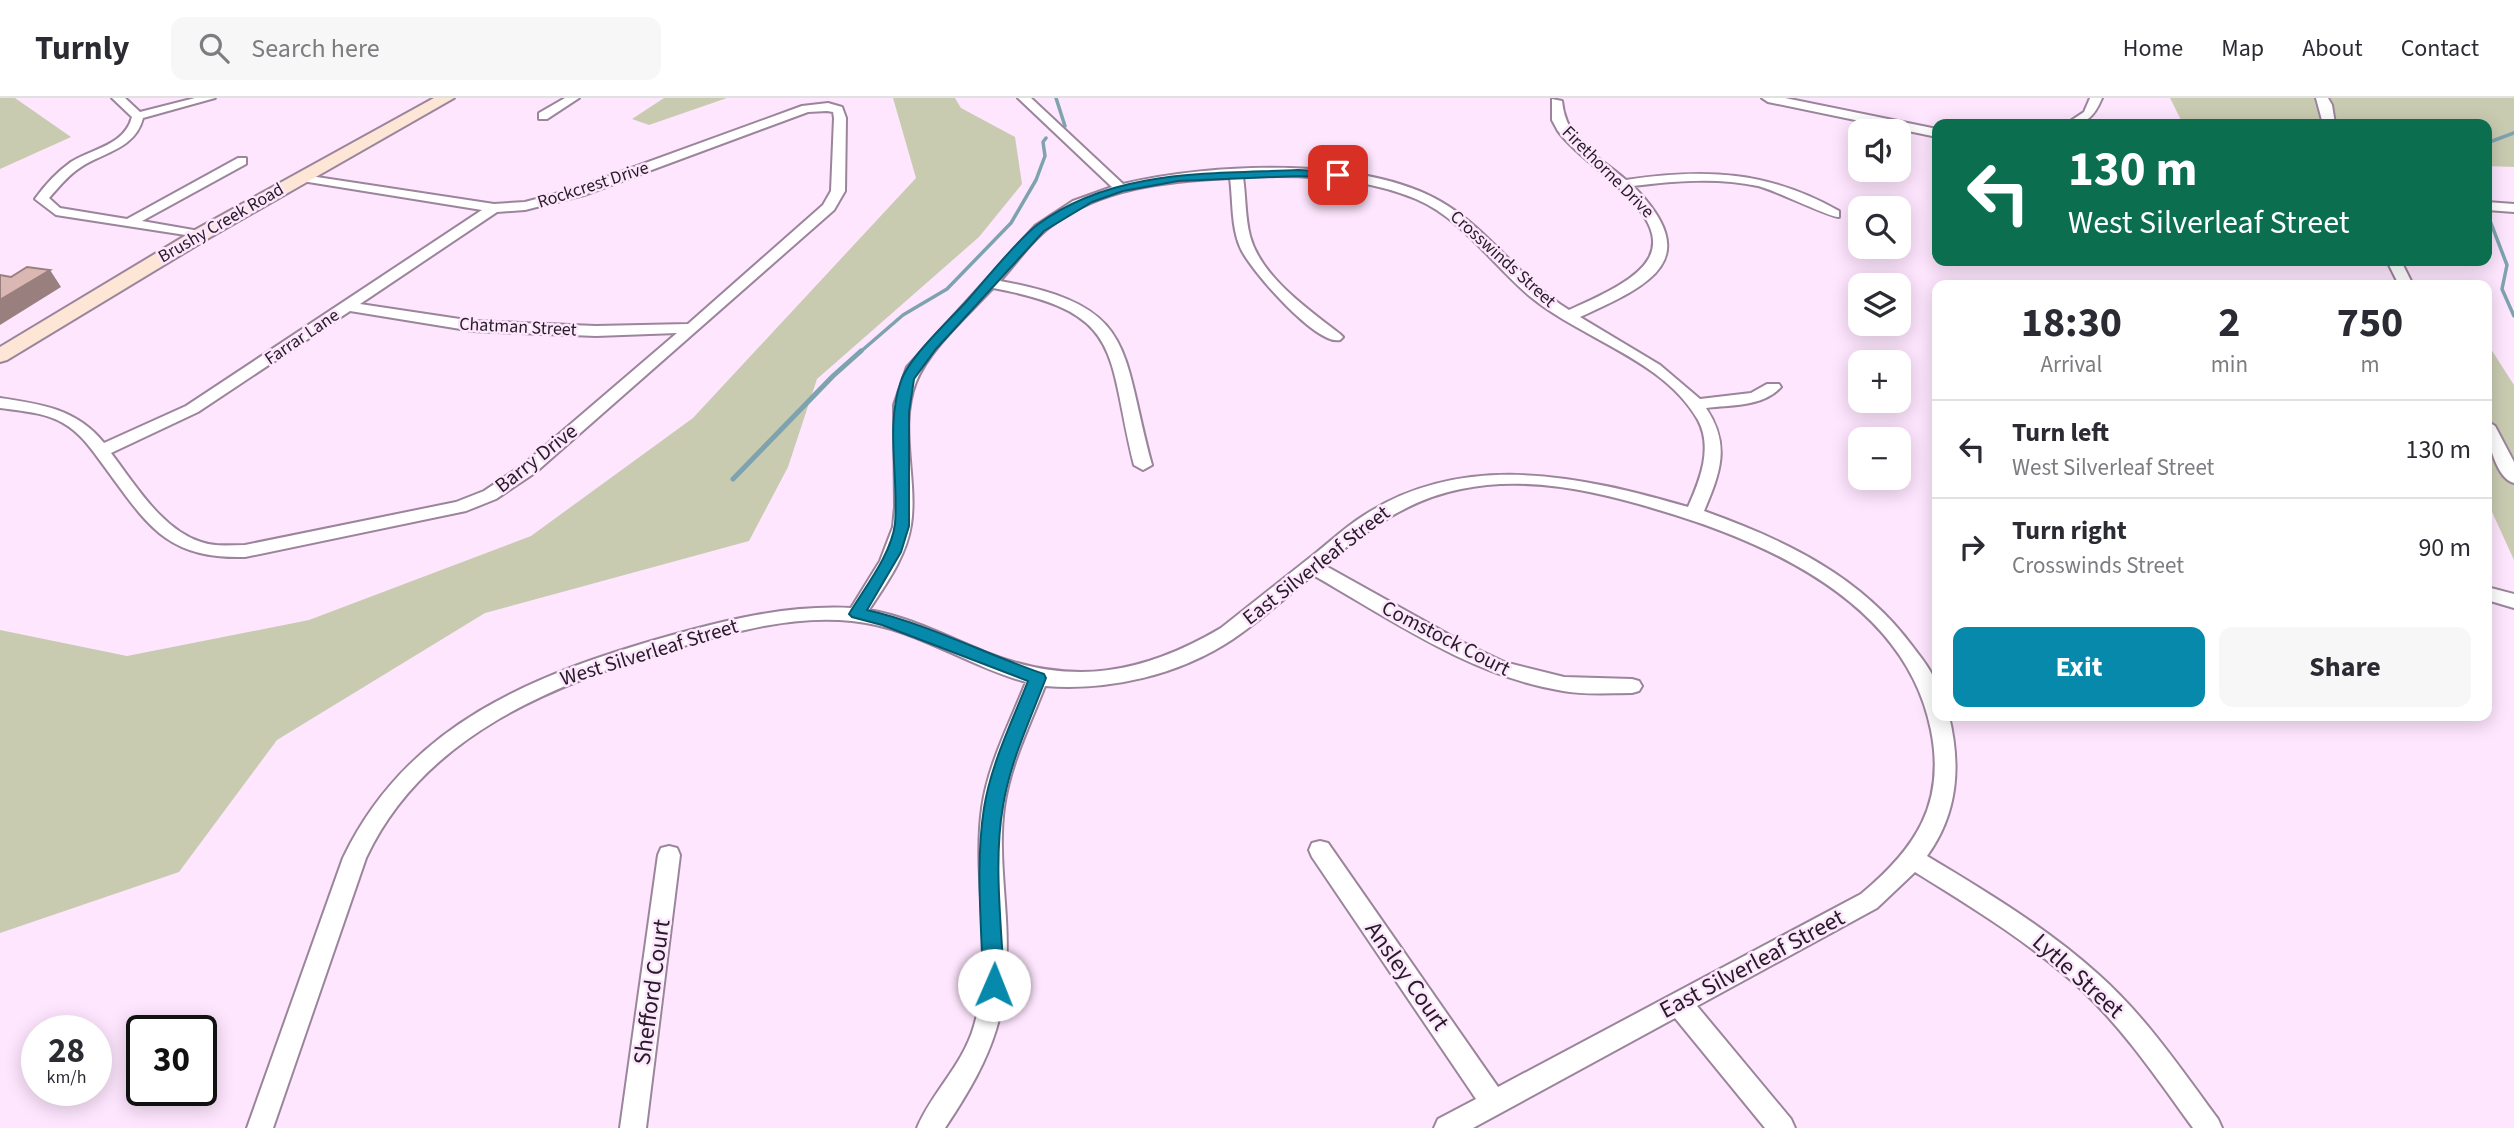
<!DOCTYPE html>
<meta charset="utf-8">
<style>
:root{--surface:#fff;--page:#f7f7f7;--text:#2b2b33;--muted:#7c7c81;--line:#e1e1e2;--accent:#0789ab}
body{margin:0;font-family:"Source Sans 3",sans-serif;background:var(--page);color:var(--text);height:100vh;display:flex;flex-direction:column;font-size:26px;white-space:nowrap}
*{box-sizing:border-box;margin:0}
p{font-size:23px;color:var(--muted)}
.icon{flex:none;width:38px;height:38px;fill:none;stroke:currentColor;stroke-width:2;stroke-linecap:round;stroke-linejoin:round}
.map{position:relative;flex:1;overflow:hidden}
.drawer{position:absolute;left:1932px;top:182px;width:560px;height:441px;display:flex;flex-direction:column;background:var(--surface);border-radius:14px;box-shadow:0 4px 18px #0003}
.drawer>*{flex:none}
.hud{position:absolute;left:1932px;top:21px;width:560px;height:147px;border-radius:14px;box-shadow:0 4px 18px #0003;background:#0b6e4f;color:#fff;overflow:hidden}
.controls{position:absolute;left:1848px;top:21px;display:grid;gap:14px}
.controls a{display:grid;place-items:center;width:63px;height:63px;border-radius:14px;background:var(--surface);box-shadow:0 4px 18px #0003;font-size:35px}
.speed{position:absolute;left:21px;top:917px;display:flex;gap:14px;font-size:35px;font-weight:700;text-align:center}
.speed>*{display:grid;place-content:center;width:91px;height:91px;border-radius:50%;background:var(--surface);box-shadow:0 4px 18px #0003;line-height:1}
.speed small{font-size:18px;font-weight:400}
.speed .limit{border:4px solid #111;border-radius:10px;background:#fff;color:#111}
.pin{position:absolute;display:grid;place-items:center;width:60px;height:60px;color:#fff;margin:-30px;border-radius:14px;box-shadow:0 4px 10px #0006}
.me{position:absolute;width:77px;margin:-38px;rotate:1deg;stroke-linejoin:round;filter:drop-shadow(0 0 5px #0008)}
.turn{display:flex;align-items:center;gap:24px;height:147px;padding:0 21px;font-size:32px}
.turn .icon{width:91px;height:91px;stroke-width:2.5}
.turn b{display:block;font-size:49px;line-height:60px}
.eta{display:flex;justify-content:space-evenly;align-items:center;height:119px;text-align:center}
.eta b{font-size:42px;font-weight:700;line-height:49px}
.button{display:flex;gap:14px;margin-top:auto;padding:14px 21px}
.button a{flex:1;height:80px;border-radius:14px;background:var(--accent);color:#fff;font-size:28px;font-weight:700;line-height:80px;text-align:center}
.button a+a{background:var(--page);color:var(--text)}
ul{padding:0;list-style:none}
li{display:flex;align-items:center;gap:21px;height:98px;padding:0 21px;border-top:2px solid var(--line)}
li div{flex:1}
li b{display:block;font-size:26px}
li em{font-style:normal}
header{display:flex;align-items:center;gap:42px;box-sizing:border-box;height:98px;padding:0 35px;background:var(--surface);border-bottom:2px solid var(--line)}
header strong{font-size:33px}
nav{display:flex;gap:38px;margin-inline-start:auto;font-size:24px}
.search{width:490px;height:63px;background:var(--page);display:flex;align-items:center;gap:18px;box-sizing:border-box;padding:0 24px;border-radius:14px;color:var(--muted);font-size:26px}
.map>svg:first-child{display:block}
.green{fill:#c9cbb1}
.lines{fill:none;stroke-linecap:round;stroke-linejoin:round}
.stream-far1{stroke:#7ea3ae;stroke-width:3.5}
.stream{stroke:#7ea3ae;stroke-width:5}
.minor-casing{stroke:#9b859b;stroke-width:4}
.secondary-casing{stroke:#9b859b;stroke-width:4}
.minor{fill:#fff;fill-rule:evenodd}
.secondary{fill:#fee6d7;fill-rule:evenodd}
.shaded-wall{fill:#99807e}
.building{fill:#dbb7b4;stroke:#99807e;stroke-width:2}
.route{fill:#0789ab;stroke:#05596f;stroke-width:2}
.labels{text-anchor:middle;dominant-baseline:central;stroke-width:5;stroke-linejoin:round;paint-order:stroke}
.far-street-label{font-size:18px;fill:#251d25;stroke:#fee6fe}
.street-label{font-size:21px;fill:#251d25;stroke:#fee6fe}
.near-street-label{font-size:24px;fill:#251d25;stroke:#fee6fe}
</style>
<header>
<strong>Turnly</strong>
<div class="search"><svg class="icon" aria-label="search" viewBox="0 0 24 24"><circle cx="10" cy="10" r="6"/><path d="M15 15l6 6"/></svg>Search here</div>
<nav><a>Home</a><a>Map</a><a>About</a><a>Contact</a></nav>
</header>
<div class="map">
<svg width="2514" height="1030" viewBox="0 0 2514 1030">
<rect width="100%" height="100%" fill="#fee6fe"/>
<path class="green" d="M0 0H15L71 39 0 71Z
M664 0H727L649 27 632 21Z
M893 0H955L961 10 1015 39 1022 86 979 139 817 281 788 369 749 443 485 515 277 642 179 774 0 835V532L127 558 309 522 531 438 693 320 916 80Z
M2170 0H2514V69L2487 68V26H2178L2182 24Z
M2487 245 2514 287V462L2487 403Z"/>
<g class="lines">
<path class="stream-far1" d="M1056 0 1065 28
M2487 45 2514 35
M2487 115 2507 167 2502 191 2514 218
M859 255 903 217 947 191 1011 125 1036 82 1045 58 1043 44 1046 40"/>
<path class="stream" d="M733 381 833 278 861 253"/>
<defs>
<path id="minor" d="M112 0H125L140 14 195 0H215L143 20C135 51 104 54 81 69 68 77 59 89 49 100L60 110 127 121 238 60H246V66L142 123 205 134V140L56 117 35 101C45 87 57 74 71 64 93 50 124 48 132 19Z
M565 0H579L547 21H539V15Z
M1018 0H1031L1123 86C1210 65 1371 57 1448 108 1493 137 1523 184 1569 212 1646 178 1692 151 1609 81 1592 65 1572 52 1558 33L1552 22V1L1562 3C1566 44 1597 57 1626 82 1704 70 1769 73 1839 113V119C1831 120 1775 92 1758 88 1717 79 1674 83 1633 88 1706 162 1650 187 1580 219L1660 267 1700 301 1751 295 1767 286H1779L1781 289C1763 309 1730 307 1706 310 1731 347 1720 375 1704 413 1785 442 1861 478 1913 549 1922 561 1935 576 1937 591 1939 599 1937 609 1937 618H1949C1961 668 1958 715 1927 758 1987 794 2047 830 2099 877 2146 919 2181 971 2218 1021L2222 1030H2193C2158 982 2125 933 2082 892 2032 846 1973 810 1915 774L1877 810 1697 908 1791 1021 1795 1030H1765L1675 920 1473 1030H1434L1438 1021 1476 1001 1312 759 1309 752 1312 745 1320 743 1328 745 1498 989 1861 796C1915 751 1946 706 1931 632 1906 506 1771 445 1659 412 1595 393 1527 377 1461 391 1406 402 1366 433 1324 467L1462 544 1504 564 1564 579 1632 581 1639 583 1642 588 1639 593 1632 595C1609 595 1585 597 1563 593 1471 578 1392 522 1313 477 1287 498 1261 522 1233 541 1179 577 1110 593 1045 588 1030 627 1010 666 1004 709 999 746 1004 784 1006 821 1011 912 995 955 945 1030H917C932 994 963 967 974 928 995 857 972 782 982 710 988 666 1010 625 1026 584 967 568 914 529 852 523 794 517 736 533 680 549 557 584 424 636 366 760L273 1030H247L343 760C407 626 534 576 669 538 729 521 788 507 851 510L880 463 893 429 895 409 894 307 907 269 1035 128 1073 103 1112 89ZM1243 79C1299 76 1363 79 1416 101 1463 121 1493 168 1532 200 1584 242 1664 262 1698 322 1713 350 1700 382 1688 409 1581 378 1464 352 1363 418 1347 428 1332 442 1317 454 1285 479 1253 505 1221 530 1143 576 1071 589 985 554 947 539 910 519 869 512 886 486 906 459 911 427 918 381 898 329 916 284 929 251 969 216 993 190 1126 215 1106 254 1134 367L1143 372 1152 367C1120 250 1138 208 1000 183 1017 164 1031 143 1051 128 1101 89 1169 83 1230 80 1233 103 1231 128 1240 149 1249 171 1317 248 1340 242L1343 239 1340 236C1308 211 1261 179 1250 138 1245 119 1246 99 1243 79Z
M1762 0H1785L1937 31V39L1768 4Z
M2090 0H2102C2094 19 2087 26 2066 26L2084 14Z
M2316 0H2328L2332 7 2335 26H2323Z
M828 5 842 9 846 20 845 93 834 112 536 374 496 401 466 413 245 459C165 461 147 426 104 368 92 352 81 335 63 325 44 314 21 313 0 310V300C41 306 77 311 104 345L186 308 482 112 302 83 297 82V76L494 106 525 104 574 91 802 8ZM827 13 833 14 834 20 831 93 823 107 688 226 596 228 473 223 360 206 497 114 525 112 584 97 808 14ZM350 213 473 233 596 238 677 235 524 366 484 393 456 404 245 447C230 447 215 449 201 444 161 431 135 386 111 355L198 314Z
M2487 104 2514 106V114L2487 112Z
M2387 163H2401L2413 187H2399Z
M2487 323 2495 328 2514 364V385C2496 381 2486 339 2487 323Z
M2487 489 2514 496V510L2487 502Z
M669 748 677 750 680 757 646 1030H620L658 757 661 750Z"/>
<path id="secondary" d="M434 0H454L207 141 7 262 0 264V249L193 133Z"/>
</defs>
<use href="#minor" class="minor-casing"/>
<use href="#secondary" class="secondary-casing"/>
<use href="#minor" class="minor"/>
<use href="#secondary" class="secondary"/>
</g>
<path class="shaded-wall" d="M50 172 61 189 0 227V202Z"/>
<path class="building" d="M27 169 50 172 0 202V177L11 179Z"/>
<path class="route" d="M1298 72 1338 74 1344 77 1338 80 1298 78 1178 83 1123 93 1092 104 1044 133 936 251 914 281 909 314V428L901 454 867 512C928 526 985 556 1044 576L1046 580C1030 622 1010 664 1003 708 993 766 1002 829 1004 887L1001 894 994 896 986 894 983 887C982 829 975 768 984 710 991 666 1012 624 1028 583L882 527 852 519 849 516C865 489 891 457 895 426 899 380 885 328 901 283 908 261 948 223 965 205 985 183 1015 144 1037 127 1113 71 1208 76 1298 72Z"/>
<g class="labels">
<g class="far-street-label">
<text transform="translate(1608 74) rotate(45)">Firethorne Drive</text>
<text transform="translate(593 87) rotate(-18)">Rockcrest Drive</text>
<text transform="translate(221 125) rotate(-30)">Brushy Creek Road</text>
<text transform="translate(1503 161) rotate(42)">Crosswinds Street</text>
<text transform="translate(518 229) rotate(3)">Chatman Street</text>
<text transform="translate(302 239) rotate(-34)">Farrar Lane</text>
</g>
<g class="street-label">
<text transform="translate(536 360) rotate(-38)">Barry Drive</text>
<text transform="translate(1316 467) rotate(-38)">East Silverleaf Street</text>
<text transform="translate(1446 540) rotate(27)">Comstock Court</text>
<text transform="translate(649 554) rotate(-17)">West Silverleaf Street</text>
</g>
<g class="near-street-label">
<text transform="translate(1752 866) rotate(-28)">East Silverleaf Street</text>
<text transform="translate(1407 878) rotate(55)">Ansley Court</text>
<text transform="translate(2078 878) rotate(42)">Lytle Street</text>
<text transform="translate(652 894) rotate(-82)">Shefford Court</text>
</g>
</g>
</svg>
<div class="controls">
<a><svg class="icon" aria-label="sound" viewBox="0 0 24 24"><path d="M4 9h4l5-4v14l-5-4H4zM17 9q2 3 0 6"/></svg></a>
<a><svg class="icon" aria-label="search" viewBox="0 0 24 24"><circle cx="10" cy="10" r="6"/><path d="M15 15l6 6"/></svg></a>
<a><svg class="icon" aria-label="layers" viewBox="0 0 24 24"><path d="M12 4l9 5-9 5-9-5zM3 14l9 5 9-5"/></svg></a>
<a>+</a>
<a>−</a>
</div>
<div class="speed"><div>28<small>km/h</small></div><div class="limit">30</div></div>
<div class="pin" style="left:1338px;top:77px;background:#d93025"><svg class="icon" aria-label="arrive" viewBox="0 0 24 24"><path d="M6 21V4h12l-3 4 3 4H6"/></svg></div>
<svg class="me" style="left:994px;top:887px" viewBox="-20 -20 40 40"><circle r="19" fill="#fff"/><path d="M0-13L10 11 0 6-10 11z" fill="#0789ab"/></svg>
<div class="hud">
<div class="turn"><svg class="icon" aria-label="left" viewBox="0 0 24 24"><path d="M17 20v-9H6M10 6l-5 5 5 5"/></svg><div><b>130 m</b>West Silverleaf Street</div></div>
</div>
<section class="drawer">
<div class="eta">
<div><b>18:30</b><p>Arrival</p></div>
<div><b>2</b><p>min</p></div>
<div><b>750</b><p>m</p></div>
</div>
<ul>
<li><svg class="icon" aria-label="left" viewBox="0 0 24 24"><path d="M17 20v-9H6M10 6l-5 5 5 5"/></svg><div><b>Turn left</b><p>West Silverleaf Street</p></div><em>130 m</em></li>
<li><svg class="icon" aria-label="right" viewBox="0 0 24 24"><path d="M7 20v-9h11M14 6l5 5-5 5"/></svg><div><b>Turn right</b><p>Crosswinds Street</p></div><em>90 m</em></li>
</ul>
<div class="button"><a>Exit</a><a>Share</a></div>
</section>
</div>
